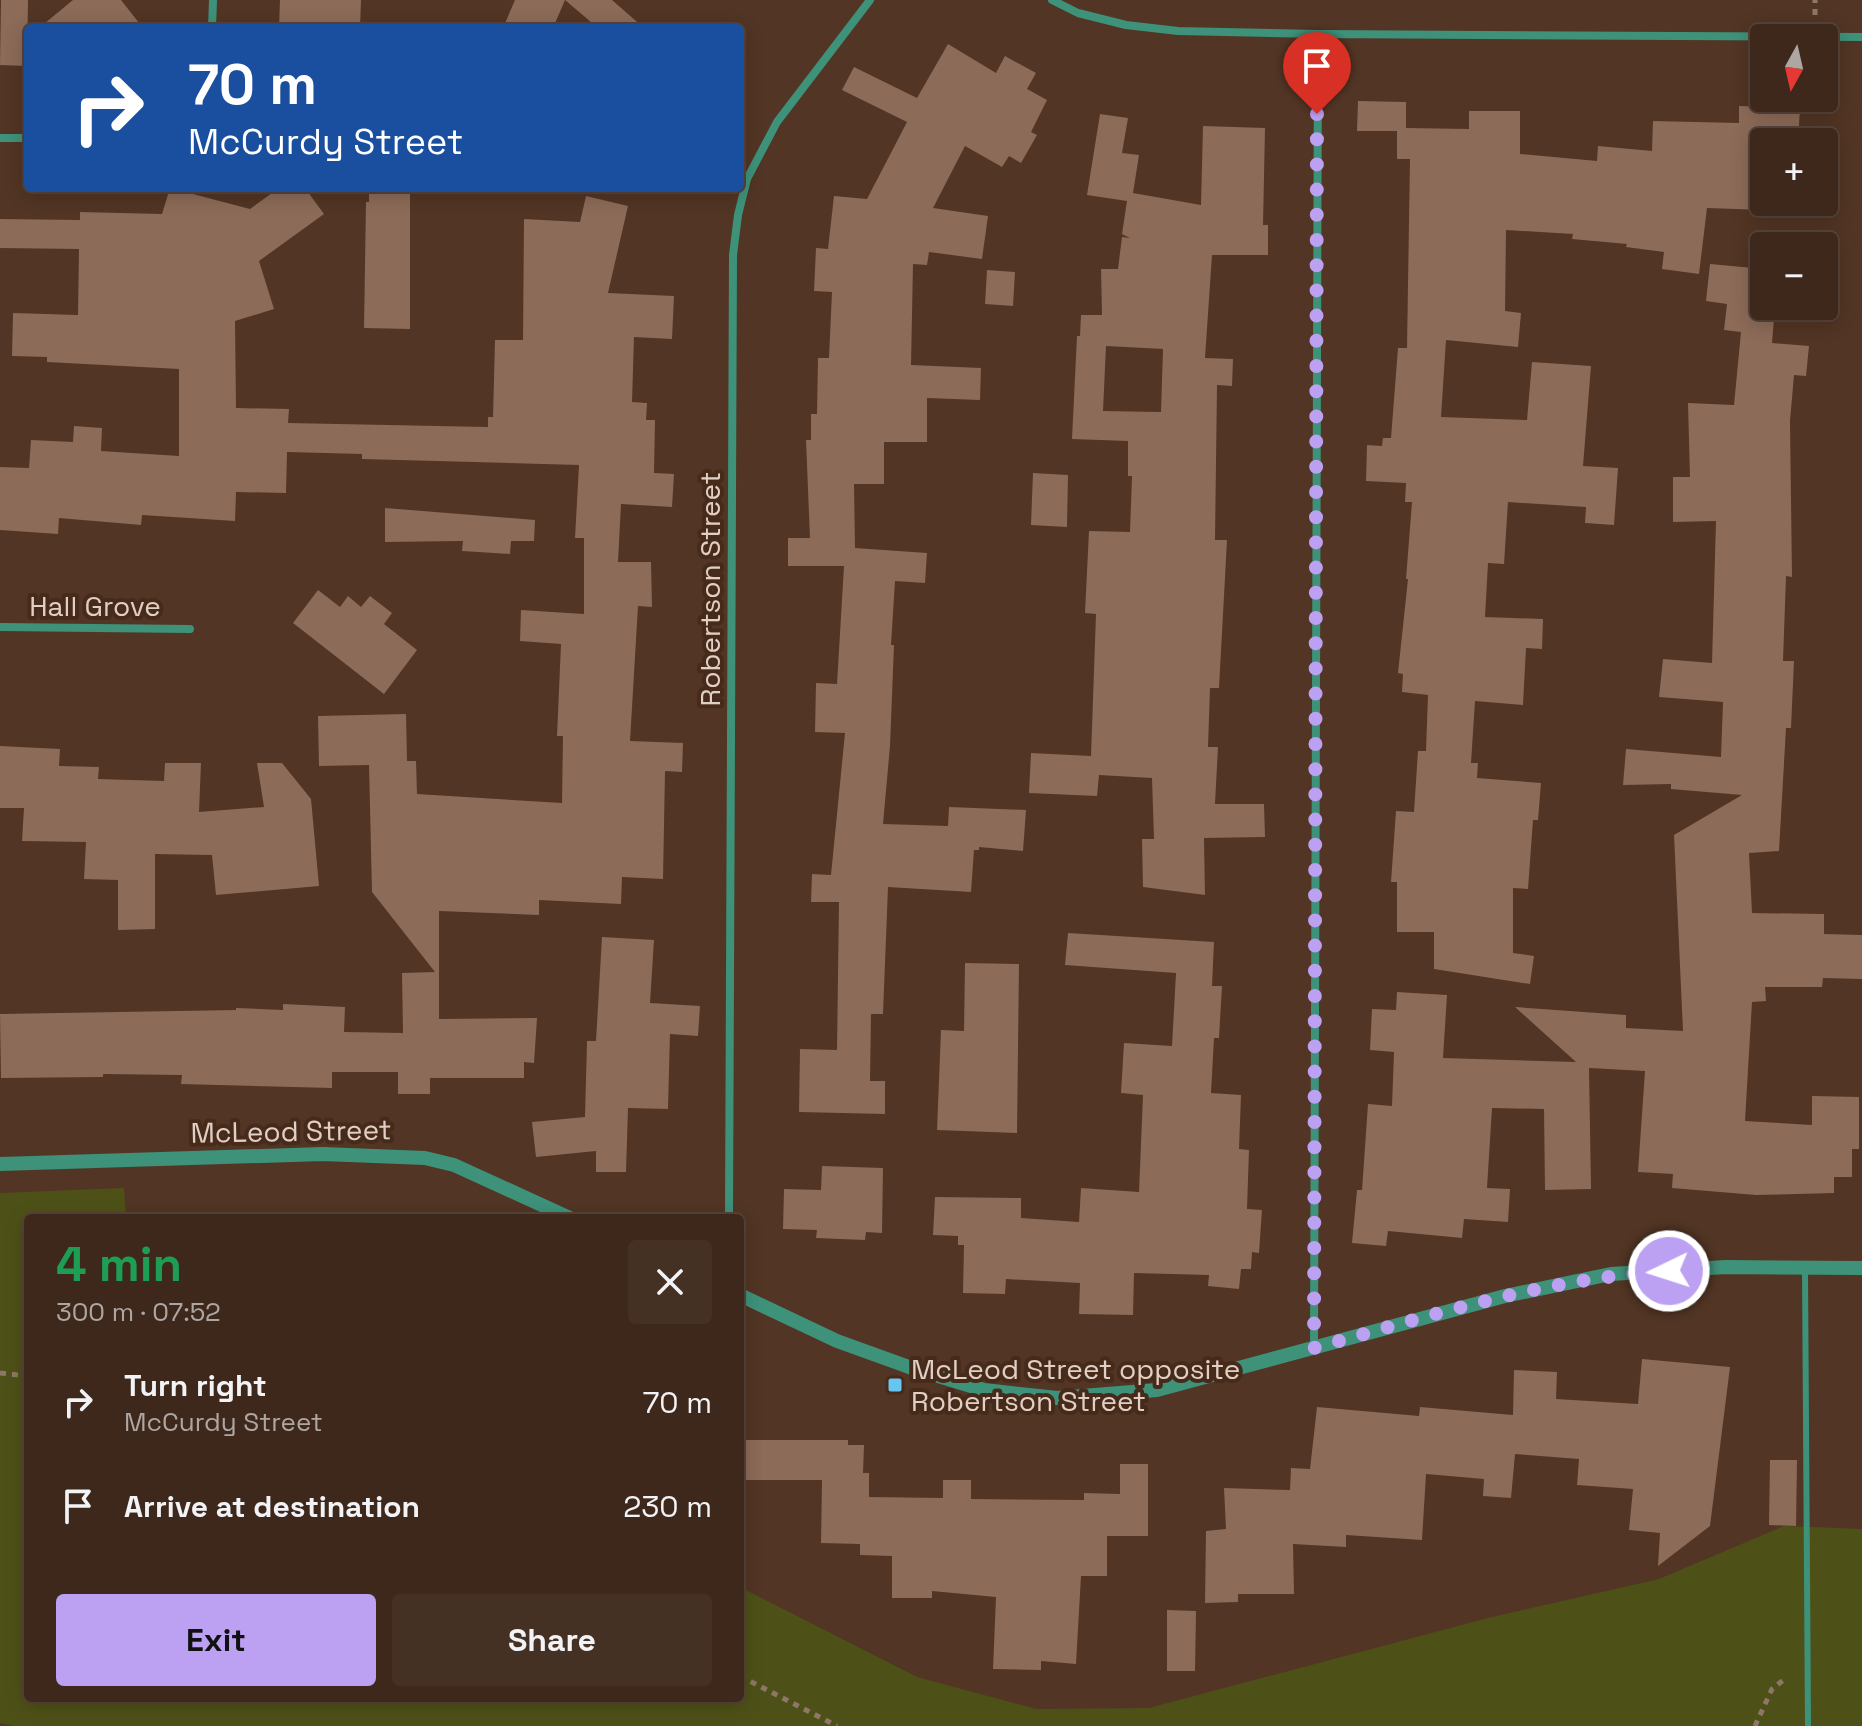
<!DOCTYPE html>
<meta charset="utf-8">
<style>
:root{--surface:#3e281b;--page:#453024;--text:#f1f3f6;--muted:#ada6a3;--line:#57443a;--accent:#bca0f2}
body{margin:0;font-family:"Space Grotesk",sans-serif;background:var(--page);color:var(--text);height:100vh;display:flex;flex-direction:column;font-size:30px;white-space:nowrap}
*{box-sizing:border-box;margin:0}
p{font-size:26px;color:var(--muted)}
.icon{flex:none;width:44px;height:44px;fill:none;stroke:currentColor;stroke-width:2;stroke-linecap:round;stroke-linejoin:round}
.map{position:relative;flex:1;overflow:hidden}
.drawer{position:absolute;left:24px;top:1214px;width:720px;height:488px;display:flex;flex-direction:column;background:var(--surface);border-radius:8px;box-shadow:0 4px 20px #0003,0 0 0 2px var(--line)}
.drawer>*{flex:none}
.guide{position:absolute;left:24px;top:24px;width:720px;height:168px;border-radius:8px;box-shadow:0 4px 20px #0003,0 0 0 2px var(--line);background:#1a4fa0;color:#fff;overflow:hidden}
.needle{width:52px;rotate:188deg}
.fabs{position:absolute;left:1750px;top:24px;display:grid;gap:16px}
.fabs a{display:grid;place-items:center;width:88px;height:88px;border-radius:8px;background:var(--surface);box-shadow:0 4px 20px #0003,0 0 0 2px var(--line);font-size:40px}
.pin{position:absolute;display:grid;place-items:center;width:68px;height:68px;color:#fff;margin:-82px -34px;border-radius:50% 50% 50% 0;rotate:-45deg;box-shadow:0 0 8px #0007}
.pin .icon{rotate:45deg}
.me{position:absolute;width:88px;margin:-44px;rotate:266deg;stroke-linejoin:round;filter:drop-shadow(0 0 6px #0008)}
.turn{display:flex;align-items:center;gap:28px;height:168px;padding:0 32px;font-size:36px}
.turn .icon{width:104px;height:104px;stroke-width:2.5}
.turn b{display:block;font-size:56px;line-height:68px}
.round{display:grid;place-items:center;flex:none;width:84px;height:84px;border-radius:8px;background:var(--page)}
.headline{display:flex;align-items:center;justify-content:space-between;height:136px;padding:0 32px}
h1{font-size:48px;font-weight:600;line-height:60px;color:#1e9e55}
.action{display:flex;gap:16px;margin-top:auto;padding:16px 32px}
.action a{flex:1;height:92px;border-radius:8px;background:var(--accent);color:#111;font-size:32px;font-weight:600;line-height:92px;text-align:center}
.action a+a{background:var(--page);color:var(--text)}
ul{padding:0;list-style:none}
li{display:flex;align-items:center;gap:24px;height:104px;padding:0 32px}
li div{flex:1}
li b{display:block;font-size:30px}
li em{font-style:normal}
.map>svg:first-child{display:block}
.green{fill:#4e5117}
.building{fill:#8c6b58;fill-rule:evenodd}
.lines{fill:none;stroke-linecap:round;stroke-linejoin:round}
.path{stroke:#8f7668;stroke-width:5;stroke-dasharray:6 6;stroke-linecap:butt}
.service{stroke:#3e927a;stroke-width:6}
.minor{stroke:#3e927a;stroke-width:8}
.tertiary{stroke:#3e927a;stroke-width:14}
.route{stroke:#bca0f2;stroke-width:14;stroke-dasharray:0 25.2}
.poi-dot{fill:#68c4f0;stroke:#472b1a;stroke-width:3}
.labels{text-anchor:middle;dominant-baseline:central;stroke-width:8;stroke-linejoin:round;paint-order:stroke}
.street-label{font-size:28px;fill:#e1cec4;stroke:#472b1a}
.poi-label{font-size:28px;fill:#e1cec4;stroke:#472b1a;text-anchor:start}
</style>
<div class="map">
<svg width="1862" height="1726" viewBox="0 0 1862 1726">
<rect width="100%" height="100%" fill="#523524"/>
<path class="green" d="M124 1188 126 1218H28V1698H740V1587L917 1677 1036 1709 1149 1708 1488 1618 1659 1579 1784 1526 1862 1529V1726H13L0 1723V1193Z"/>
<path class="building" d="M1 0H28L27 66 0 65Z
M73 0H121L143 28H39Z
M280 0H361L360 28H279Z
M515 0H612L644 28H598L565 0 553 28H503Z
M948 44 996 73 1005 56 1036 73 1027 89 1047 100 1031 132 1037 135 1021 163 1009 156 1002 167 965 146 933 208 988 216 982 259 929 252 927 265 913 264 911 365 981 368 980 400 927 398V442H884V484H854L855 548 927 553 925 583 895 581 891 645H894L890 746 883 824 948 826 949 807 1026 810 1023 851 979 847V850H974L971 892 888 887 883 1014H871L870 1081H885V1114L799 1112 800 1049 837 1050 839 902H811L812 874 831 875 845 733 815 732 816 683 837 684 844 566H788V538H810L806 440H811V414H817L818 358H829L832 292 814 291 816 248 828 249 834 196 867 199 907 122 842 90 854 67 917 98Z
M1358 101 1406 102V128L1469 129V111H1520V154L1597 161 1598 146 1652 151 1653 121 1739 123V106L1800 108 1798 142H1764V210L1707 208 1699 274 1662 269 1664 252 1626 247 1627 244 1572 239 1573 234 1506 230 1505 311 1521 313 1518 347 1446 340 1441 417 1527 420 1532 362 1591 366 1583 466 1618 468 1614 525 1585 523 1586 507 1508 502 1504 564 1488 563 1485 617 1543 619 1542 649 1526 648 1523 705 1475 701 1471 763H1478L1477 778 1541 783 1538 820H1533L1528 889 1513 888V953L1534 956 1530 984 1434 969V932H1397V882H1391L1396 811 1414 812 1418 751H1426L1428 695 1402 692 1403 674 1398 673 1408 579H1406L1412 502H1405L1406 483 1366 481 1367 445 1382 446 1383 438H1391L1398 348H1407L1410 159H1397V131H1357Z
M1100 114 1128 118 1122 153 1139 155 1133 193 1201 205 1203 126 1265 128 1263 225H1268V255H1212L1205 358 1233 359 1232 386 1217 385 1215 540H1227L1219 688H1210L1208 747H1218L1215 804H1264L1265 837 1204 838 1205 895 1143 887 1142 839H1154L1152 778 1099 775 1097 796 1029 793 1031 753 1091 756 1096 614 1085 613 1089 531 1130 532 1132 476H1128V441L1072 439 1077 336H1080L1081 315H1102L1101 269H1118L1122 237 1130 238 1122 234 1127 201 1087 195ZM1106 346 1163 349 1161 412 1103 411Z
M170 188 250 209 279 188H305L324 214 259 261 274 309 235 321 236 408 289 409 288 423 488 427V417H493L495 340H523L524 219 580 222 586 196 628 206 608 293 674 296 672 339 634 337 632 402 647 403 646 420H655L654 473 674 474 672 507 621 504 618 562H651L652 607 638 606 630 741 683 743 682 772 665 771 663 879 622 877 621 904 539 900V915L439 911V1019L537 1018 534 1063 524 1062V1078H430V1094H398V1072H332V1088L181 1084 182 1075 103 1074V1077L1 1078 0 1014 236 1010V1008L283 1010V1004L345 1007 344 1032 403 1033 402 973 435 972 372 892 369 765 319 766 318 716 406 714 407 761H416L417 794 562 803 563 736H557L561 644 520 641 521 610 584 614V538H575L579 465 362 459V454L287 452 286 493 236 492 235 521 142 515 141 525 59 518 58 534 0 530V467L29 468 31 440 73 442 74 426 102 428 101 451 179 456V369L47 362V357L12 356 13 313 78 315 79 249 0 248V219L80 220V212L162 214Z
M369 188H410V329L364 328 366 202H369Z
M1710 264 1764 269V306H1775L1772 343 1809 346 1806 376 1794 375 1790 421 1792 577 1786 576 1783 661H1794L1791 728H1786L1779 851 1749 853 1752 913 1824 914V934L1862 935V979L1823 978 1822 987H1765L1766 1001 1752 1002 1745 1121 1812 1125V1096L1859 1097V1149H1852V1177H1834V1193L1756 1195 1672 1188 1673 1174 1638 1172 1645 1071 1589 1068 1591 1189 1545 1190 1544 1109 1492 1108 1487 1188 1510 1189 1508 1222 1464 1219 1462 1238 1388 1231 1386 1246 1352 1243 1357 1190H1362L1368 1104 1392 1106 1394 1052 1370 1050 1372 1009 1396 1010 1397 992 1447 995 1443 1058 1576 1062 1515 1007 1626 1015V1028L1683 1031 1674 835 1742 795 1671 789V784L1623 785 1626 749 1721 757 1723 702 1659 697 1663 659 1712 663 1716 521 1673 522V477H1690L1688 403 1734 405 1741 332 1724 330 1727 304 1706 301Z
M987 270 1015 272 1013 306 985 304Z
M1033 473 1068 475 1067 527 1031 525Z
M385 508 535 520 534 541H511L510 554 462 551 463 541 385 542Z
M318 590 340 607 348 596 361 607 370 596 392 613 384 624 417 650 384 694 293 623Z
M0 746 60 749 59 766 99 767 98 779 164 781 165 763H201L199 812 264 807 257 763H282L311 799 319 886 216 895 212 855 155 854V929L118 930V880L84 879 86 842 22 841 24 808H0Z
M1068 933 1214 942 1212 986H1222L1219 1038H1214L1211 1093 1241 1095 1239 1149 1249 1150 1247 1209 1262 1210 1259 1253 1252 1252 1251 1269H1241L1239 1289 1208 1286 1209 1275 1134 1273 1133 1315 1079 1314 1080 1283 1006 1279 1005 1294 963 1293 964 1245H958V1236L933 1235 935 1197 1021 1198V1218L1079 1222 1081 1188 1139 1192 1143 1095 1121 1093 1124 1043 1172 1046 1176 973 1065 965Z
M602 937 654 940 650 1003 700 1006 698 1036 670 1034 668 1109 628 1108 626 1172H596V1151L536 1157 532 1122 585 1117 587 1041H596Z
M965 963 1019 964 1017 1133 937 1130 941 1030 964 1031Z
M822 1166 883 1168 882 1233 866 1232 865 1240 816 1238 817 1230 783 1229 784 1189 821 1190Z
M1642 1359 1730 1367 1710 1526 1658 1566 1660 1533 1629 1530 1633 1489 1577 1485 1579 1459 1515 1454 1511 1498 1483 1496 1484 1479 1426 1474 1422 1540 1346 1535V1547L1293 1544 1294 1594H1238V1602L1205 1603 1206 1531 1226 1529 1224 1488 1290 1490 1291 1468 1310 1469 1317 1407 1419 1416 1420 1407 1513 1415 1514 1370 1557 1372 1556 1399 1638 1404Z
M740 1440H848V1445H864L863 1473H869V1497L943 1498V1480H971V1499L1084 1500V1493L1120 1494V1464H1148V1536H1107V1576H1081L1076 1664 1041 1661V1670L993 1669 996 1597 932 1591V1598H892V1556L860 1555V1544L821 1543 822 1480H740Z
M1770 1460H1797L1796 1526 1769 1525Z
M1167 1610 1196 1611 1195 1671H1167Z"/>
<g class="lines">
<path class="path" d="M1815 15V0
M0 1373 28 1376
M740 1676 837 1726
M1755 1726 1772 1689 1786 1678"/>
<path class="service" d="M1805 1270 1808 1726"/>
<path class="minor" d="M1052 0 1078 13 1126 25 1178 31 1318 34 1862 37
M212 28 213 0
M0 138H28
M0 627 190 629
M729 1218 733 255 738 215 747 179 777 122 870 0
M1314 1348 1318 34"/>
<path class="tertiary" d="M0 1164 323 1154 425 1158 454 1165 570 1218
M740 1295 837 1341 909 1367 984 1390 1057 1398 1157 1390 1505 1296 1611 1274 1726 1267 1862 1268"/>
</g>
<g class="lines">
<path class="route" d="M1317 114 1314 1348C1430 1316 1547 1278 1669 1271"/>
</g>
<rect class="poi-dot" x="887" y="1377" width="16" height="16" rx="4"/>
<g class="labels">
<g class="street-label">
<text transform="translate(710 589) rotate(-90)">Robertson Street</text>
<text x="95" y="606">Hall Grove</text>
<text transform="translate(291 1131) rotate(-1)">McLeod Street</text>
</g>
<g class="poi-label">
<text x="911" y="1369">McLeod Street opposite<tspan x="911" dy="32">Robertson Street</tspan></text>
</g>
</g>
</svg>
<div class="fabs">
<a><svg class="needle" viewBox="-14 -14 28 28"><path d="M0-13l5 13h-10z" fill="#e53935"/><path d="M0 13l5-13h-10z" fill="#ada6a3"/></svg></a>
<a>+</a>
<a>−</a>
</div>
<div class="pin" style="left:1317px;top:114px;background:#d93025"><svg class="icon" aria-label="arrive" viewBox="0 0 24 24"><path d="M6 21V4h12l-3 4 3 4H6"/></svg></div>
<svg class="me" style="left:1669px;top:1271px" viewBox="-20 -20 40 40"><circle r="17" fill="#bca0f2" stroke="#fff" stroke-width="3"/><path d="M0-11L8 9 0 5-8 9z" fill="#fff"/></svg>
<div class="guide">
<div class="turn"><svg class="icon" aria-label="right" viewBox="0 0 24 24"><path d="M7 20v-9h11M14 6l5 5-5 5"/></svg><div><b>70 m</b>McCurdy Street</div></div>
</div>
<section class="drawer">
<div class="headline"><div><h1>4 min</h1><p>300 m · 07:52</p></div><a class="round"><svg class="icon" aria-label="close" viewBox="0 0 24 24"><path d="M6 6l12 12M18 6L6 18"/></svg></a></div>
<ul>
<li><svg class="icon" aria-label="right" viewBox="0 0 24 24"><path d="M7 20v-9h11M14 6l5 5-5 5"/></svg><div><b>Turn right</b><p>McCurdy Street</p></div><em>70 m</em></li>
<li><svg class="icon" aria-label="arrive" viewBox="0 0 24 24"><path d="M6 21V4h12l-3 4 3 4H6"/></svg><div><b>Arrive at destination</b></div><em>230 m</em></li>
</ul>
<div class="action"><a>Exit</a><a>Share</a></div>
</section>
</div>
